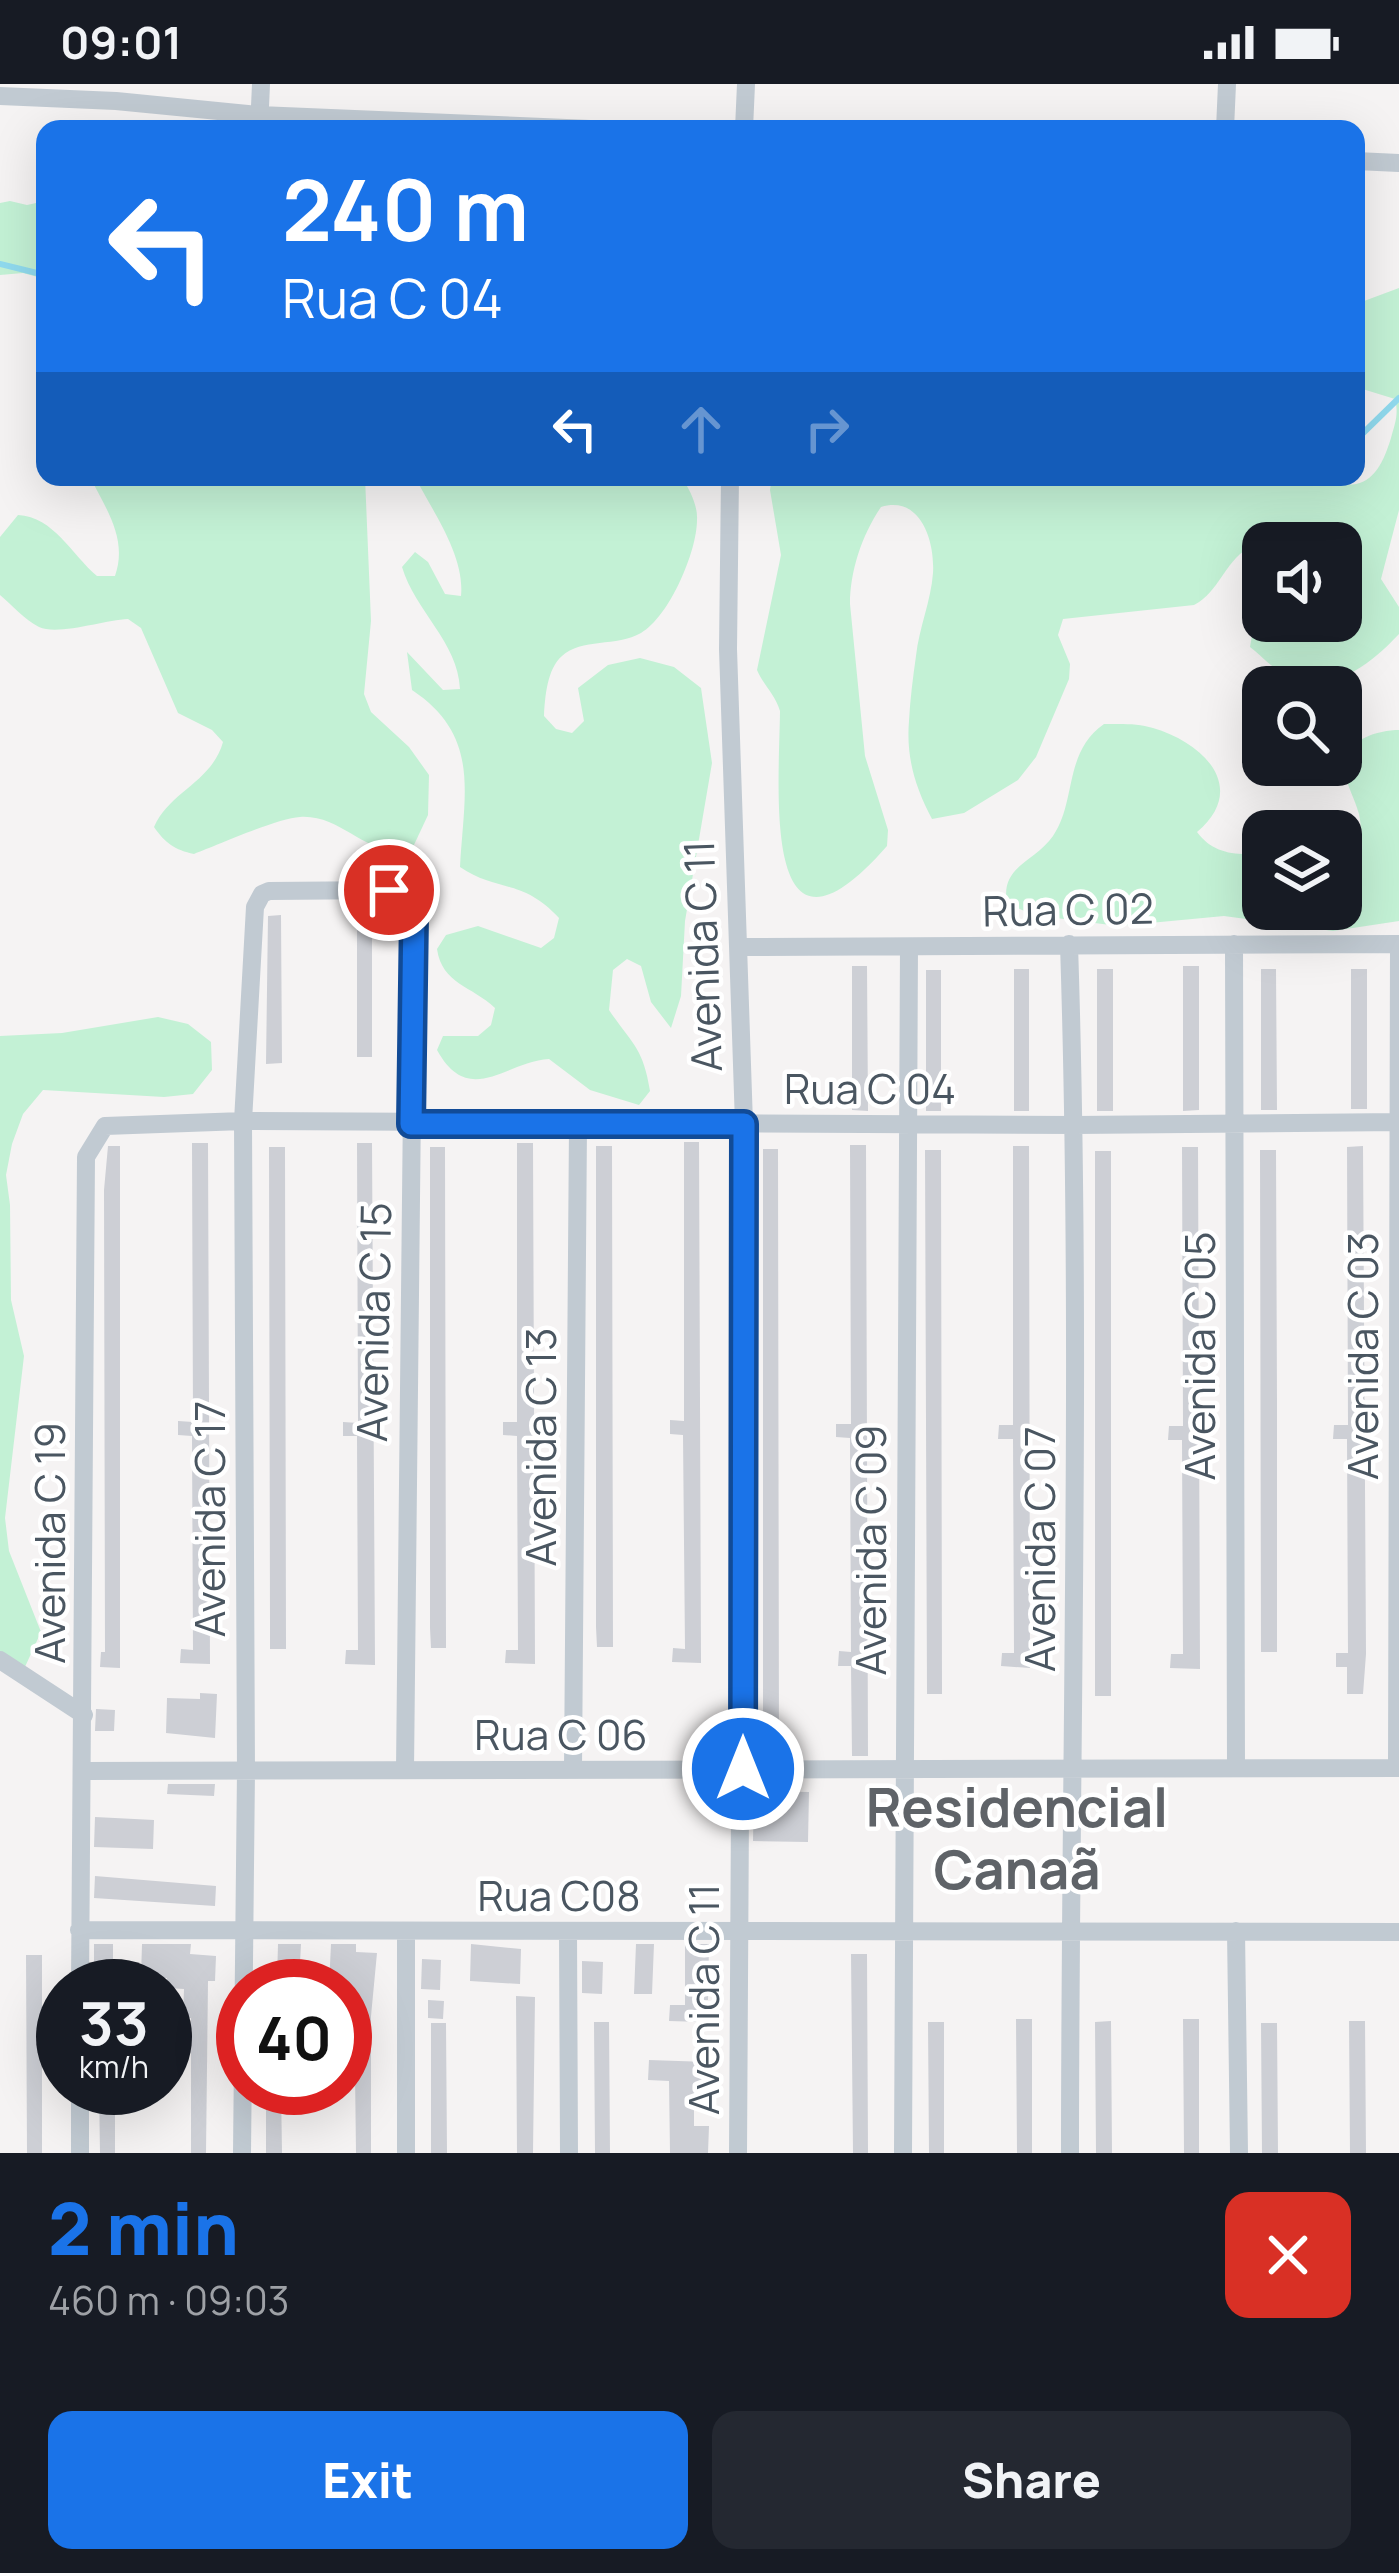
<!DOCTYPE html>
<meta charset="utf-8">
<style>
:root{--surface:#171b24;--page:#242831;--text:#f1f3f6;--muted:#9ea1a6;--accent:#1a73e8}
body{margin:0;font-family:Manrope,sans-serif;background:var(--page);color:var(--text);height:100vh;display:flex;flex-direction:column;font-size:45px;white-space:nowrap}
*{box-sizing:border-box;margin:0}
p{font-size:39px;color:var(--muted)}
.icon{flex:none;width:66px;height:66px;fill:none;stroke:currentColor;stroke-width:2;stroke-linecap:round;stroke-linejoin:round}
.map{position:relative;height:2069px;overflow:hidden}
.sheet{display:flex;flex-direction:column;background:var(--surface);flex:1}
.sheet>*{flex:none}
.top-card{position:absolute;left:36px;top:36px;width:1329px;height:366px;border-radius:24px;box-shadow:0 12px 48px #0002;background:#1a73e8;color:#fff;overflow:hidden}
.tools{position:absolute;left:1242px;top:438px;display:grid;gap:24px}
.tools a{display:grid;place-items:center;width:120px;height:120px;border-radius:24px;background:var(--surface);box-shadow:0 12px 48px #0002;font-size:60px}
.speed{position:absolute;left:36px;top:1875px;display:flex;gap:24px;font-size:60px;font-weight:700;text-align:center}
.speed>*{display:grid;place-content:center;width:156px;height:156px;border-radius:50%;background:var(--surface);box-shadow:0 12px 48px #0002;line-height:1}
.speed small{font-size:30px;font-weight:400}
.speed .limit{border:18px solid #d22;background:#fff;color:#111}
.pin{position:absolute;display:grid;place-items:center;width:102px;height:102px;color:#fff;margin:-51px;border:6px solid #fff;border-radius:50%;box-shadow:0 3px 12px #0007}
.me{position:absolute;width:132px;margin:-66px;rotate:0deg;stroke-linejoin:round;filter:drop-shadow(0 0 9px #0008)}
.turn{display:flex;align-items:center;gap:42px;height:252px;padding:0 48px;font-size:54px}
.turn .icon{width:156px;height:156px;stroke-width:2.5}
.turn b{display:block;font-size:84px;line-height:102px}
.lanes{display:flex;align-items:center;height:114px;padding:0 48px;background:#0003;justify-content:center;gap:60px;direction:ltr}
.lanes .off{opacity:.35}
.round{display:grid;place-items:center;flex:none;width:126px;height:126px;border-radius:24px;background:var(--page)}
.overview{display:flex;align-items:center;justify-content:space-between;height:204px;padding:0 48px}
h1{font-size:72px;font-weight:800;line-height:90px;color:var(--accent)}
.cta{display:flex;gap:24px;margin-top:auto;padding:24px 48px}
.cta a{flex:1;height:138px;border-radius:24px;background:var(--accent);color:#fff;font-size:48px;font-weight:800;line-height:138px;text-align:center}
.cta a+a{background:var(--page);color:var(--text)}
.status{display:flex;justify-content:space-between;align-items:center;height:84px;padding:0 60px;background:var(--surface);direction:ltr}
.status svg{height:33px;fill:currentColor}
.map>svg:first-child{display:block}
.green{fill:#c3f1d5;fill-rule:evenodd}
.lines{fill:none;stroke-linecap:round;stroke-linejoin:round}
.stream{stroke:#90daee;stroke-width:6}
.building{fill:#cdcfd5}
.minor{stroke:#c1cad2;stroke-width:18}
.route-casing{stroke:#114b97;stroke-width:30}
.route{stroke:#1a73e8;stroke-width:21}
.labels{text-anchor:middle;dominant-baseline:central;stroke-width:9;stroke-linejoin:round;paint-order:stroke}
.street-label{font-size:42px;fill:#4a5661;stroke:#fff}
.district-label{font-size:54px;font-weight:bold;fill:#5f6368;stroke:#fff}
</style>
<div class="status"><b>09:01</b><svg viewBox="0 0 49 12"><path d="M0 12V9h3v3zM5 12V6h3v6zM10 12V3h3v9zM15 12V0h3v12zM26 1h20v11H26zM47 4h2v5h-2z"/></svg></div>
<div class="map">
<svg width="1399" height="2069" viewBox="0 0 1399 2069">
<rect width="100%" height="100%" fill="#f5f3f3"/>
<path class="green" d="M10 117 27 121 45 117V195L23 189 0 191V119Z
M1399 204V426L1381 495 1399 523V550C1376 575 1334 610 1297 598 1281 593 1263 573 1250 563L1263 485 1261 469 1248 464C1224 479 1219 508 1194 521L1063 535 1058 551 1070 580 1069 595 1036 673 1018 696 964 729 932 735C915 703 906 673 909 637 910 616 913 593 916 572 919 544 931 517 933 489 935 456 920 411 881 423 862 451 850 487 850 520L865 672 888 746 887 762C761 906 779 707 780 627 775 610 764 602 757 586L781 471 770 406 772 393H1317C1361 411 1378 397 1391 354 1395 339 1399 330 1395 315L1356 303V220ZM1341 459V537H1263V459Z
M90 393H365L371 537 364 610 371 628 409 663 429 691 428 731 413 763C370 780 345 730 300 733 278 734 218 761 194 770 175 766 165 759 154 743 170 707 212 698 223 658L212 646 178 629 141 544 128 535C104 536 58 552 39 543 25 536 12 521 0 511V453L18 431C54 433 71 470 97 492H115C128 455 106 425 90 393Z
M415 393H682C689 405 698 421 697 436 697 468 669 533 641 549 617 563 581 554 562 572 547 585 545 613 544 632L556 645 572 649 584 637 578 604 608 581 640 574 674 583 701 604 712 679 685 837 681 912 671 944 651 918 641 882 627 875 613 886 609 926C632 960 643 963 650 1007L639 1021 590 1006 549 975C505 978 469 1024 437 966L443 952H478L491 941 495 924C472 902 442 900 437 865L446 851 478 842 541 864 554 854 559 834C522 794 496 808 460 783 464 709 481 652 412 606L407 568 443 606 460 605C458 558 415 527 402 483L415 468 428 478 445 510 461 512C465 472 433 428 415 393Z
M1104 640C1121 640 1138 639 1153 644 1204 659 1249 704 1197 748 1213 770 1237 772 1263 769V825H1341V796L1357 795C1364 774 1363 752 1359 730 1355 715 1346 700 1344 685 1341 657 1377 646 1399 646V837L1333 847 1224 832 1118 842 1033 831 1007 819C1000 782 1035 778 1053 752 1077 717 1063 669 1104 640Z
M158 933 188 940 211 958 212 986 193 1010 164 1013 43 1006 23 1030 12 1060 6 1091 10 1121 11 1216 24 1272 5 1434 9 1467 41 1548 24 1585 0 1578V952L62 949Z"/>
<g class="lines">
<path class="stream" d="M0 180 45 191
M1356 356 1399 314"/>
</g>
<path class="building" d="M357 826H372V973H357Z
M281 831 282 979 266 980 268 832Z
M852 882H867L868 1027 852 1026Z
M1183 882H1199V1026L1183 1027Z
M1014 885H1029V1027H1014Z
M1097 885H1113V1027H1097Z
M1261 885H1276L1277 1026H1261Z
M1351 885H1367V1025H1351Z
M926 886H941V1027H926Z
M684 1058H699L701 1579 672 1578 673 1564 685 1565 683 1351 670 1350V1336L684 1337Z
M192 1059H208L210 1580 180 1579 181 1565 193 1566 192 1352 178 1351V1337L193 1338Z
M357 1059H372L375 1581 345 1580 346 1566H358L357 1352H343V1338L358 1339Z
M517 1059H533L535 1580 505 1579 506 1566H518L517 1352 503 1351V1338H517Z
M850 1061H866L868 1672H852L851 1582H838L839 1567 851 1568 850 1354 836 1353V1340H851Z
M108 1062H120V1584L100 1583 101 1568H105L104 1106Z
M596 1062H612L613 1563H597L596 1543Z
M1013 1062H1029L1030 1584 1001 1582 1002 1569H1014L1013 1355H998L999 1341H1013Z
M1363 1062 1366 1570 1363 1610H1347V1583H1336V1569H1348L1347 1355H1333L1334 1341H1348L1347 1063Z
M269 1063H285L286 1565H270V1544Z
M430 1063H445L446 1564H431L430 1544Z
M1182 1063H1198L1200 1585 1170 1584 1171 1570H1183L1182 1356H1168L1169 1342H1183Z
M763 1065H778L779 1672H763Z
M925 1066H941L942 1610H927Z
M1260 1066H1276L1277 1320V1568H1261Z
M1095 1067H1111V1612H1095Z
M200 1609 217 1610 215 1654 166 1649 167 1614 200 1615Z
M96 1625 115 1626 114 1647H95Z
M168 1700H215L214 1712 167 1710Z
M754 1707 809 1708 808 1758 753 1757Z
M95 1733 154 1736 153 1765 94 1763Z
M95 1792 216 1802 215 1822 94 1814Z
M94 1860H113V1902H94Z
M142 1860H191L190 1870 216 1872 215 1897H208L206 2069H191V1934H183L184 1905 167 1904V1894L141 1893Z
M278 1860H301L299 1897H277Z
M331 1860H356V1868L377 1869 371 1932V2069H356L354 1906 329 1902Z
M471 1860 521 1865 520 1900 470 1897Z
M636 1860H654L652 1910H634Z
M685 1860H709L708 1916H703L702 1938 669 1937 670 1921H685Z
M851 1870H867L868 2069H853Z
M26 1871H42V2069H27Z
M422 1875 441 1876 440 1906 421 1905Z
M582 1877 603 1878 602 1910 582 1909Z
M516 1912 535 1913 533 2069H517Z
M428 1916 444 1917 443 1935 428 1934Z
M1016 1935H1032V2069H1017Z
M1183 1935H1199V2069H1184Z
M1111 1937 1112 2069H1096L1095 1938Z
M1349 1937H1365L1366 2069H1350Z
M594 1938H609L610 2069H595Z
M928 1938H944V2069H929Z
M431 1939H446L447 2069H431Z
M1261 1939H1277L1278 2069H1262Z
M649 1976 708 1978V1998H695L694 2026V2042H709L708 2069H670L669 1997 648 1996Z
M266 2004H281L282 2069H266Z
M99 2005H115V2069H100Z"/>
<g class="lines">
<path class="minor" d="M0 12 116 17 259 31 590 45
M259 45 261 0
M744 45 746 0
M1225 45 1227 0
M1356 77 1399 79
M730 393 728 565 744 1040 738 2069
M1069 860C1082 1263 1070 1666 1070 2069
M1234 860 1236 1684
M738 863 1399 860 1397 1684
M0 1576 84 1631
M573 1686 578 1041
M84 1687 1399 1684
M79 1846 1399 1848
M568 1847 569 2069
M1236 1847 1239 2069
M80 1902 86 1073 105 1042 243 1037 1075 1041 1399 1038
M80 2004V2069
M242 2069 246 1686 243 1037 255 823 262 810 269 807 389 806C406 809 410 814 414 830L405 1686
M406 2069V1847
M903 2069 909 863"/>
</g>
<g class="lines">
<defs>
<path id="route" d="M389 806C406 809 410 814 414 830L411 1040H744L743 1685"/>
</defs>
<use href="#route" class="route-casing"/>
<use href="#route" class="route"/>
</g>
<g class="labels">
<g class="street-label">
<text transform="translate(1068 825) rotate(-1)">Rua C 02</text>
<text transform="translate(702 872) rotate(-92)">Avenida C 11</text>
<text x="870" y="1004">Rua C 04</text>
<text transform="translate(373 1238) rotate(-89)">Avenida C 15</text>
<text transform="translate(1199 1272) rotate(-90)">Avenida C 05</text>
<text transform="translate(1362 1272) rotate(-90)">Avenida C 03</text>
<text transform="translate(540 1363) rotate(-90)">Avenida C 13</text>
<text transform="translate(209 1435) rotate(-90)">Avenida C 17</text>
<text transform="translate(49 1459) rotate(-90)">Avenida C 19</text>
<text transform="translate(1039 1465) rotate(-90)">Avenida C 07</text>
<text transform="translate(870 1466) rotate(-90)">Avenida C 09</text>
<text x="561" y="1650">Rua C 06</text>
<text x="559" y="1811">Rua C08</text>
<text transform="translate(703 1915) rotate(-90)">Avenida C 11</text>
</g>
<g class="district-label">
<text x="1017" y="1722">Residencial<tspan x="1017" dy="62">Canaã</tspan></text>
</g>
</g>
</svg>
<div class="tools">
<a><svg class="icon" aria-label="sound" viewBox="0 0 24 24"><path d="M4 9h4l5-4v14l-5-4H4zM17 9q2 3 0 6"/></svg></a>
<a><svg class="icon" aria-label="search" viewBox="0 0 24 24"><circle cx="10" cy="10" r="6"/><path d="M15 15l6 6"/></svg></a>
<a><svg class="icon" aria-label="layers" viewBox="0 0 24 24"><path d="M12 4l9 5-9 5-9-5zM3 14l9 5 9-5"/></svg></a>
</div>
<div class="speed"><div>33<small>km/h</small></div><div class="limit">40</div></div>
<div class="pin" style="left:389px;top:806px;background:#d93025"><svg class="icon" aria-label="arrive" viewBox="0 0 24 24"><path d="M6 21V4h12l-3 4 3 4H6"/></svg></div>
<svg class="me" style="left:743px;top:1685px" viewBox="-20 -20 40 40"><circle r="17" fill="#1a73e8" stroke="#fff" stroke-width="3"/><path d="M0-11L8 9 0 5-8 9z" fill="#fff"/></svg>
<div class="top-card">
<div class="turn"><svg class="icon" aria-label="left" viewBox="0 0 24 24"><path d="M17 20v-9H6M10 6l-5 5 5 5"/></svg><div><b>240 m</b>Rua C 04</div></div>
<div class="lanes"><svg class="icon" aria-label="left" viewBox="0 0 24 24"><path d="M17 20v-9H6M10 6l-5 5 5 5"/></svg><svg class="icon off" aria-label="ahead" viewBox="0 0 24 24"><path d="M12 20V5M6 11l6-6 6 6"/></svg><svg class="icon off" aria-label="right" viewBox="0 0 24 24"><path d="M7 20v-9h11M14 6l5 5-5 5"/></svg></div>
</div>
</div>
<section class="sheet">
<div class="overview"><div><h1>2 min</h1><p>460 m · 09:03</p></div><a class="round" style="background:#d93025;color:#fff"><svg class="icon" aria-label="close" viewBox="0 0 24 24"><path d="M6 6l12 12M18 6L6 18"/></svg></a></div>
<div class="cta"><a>Exit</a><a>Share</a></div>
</section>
